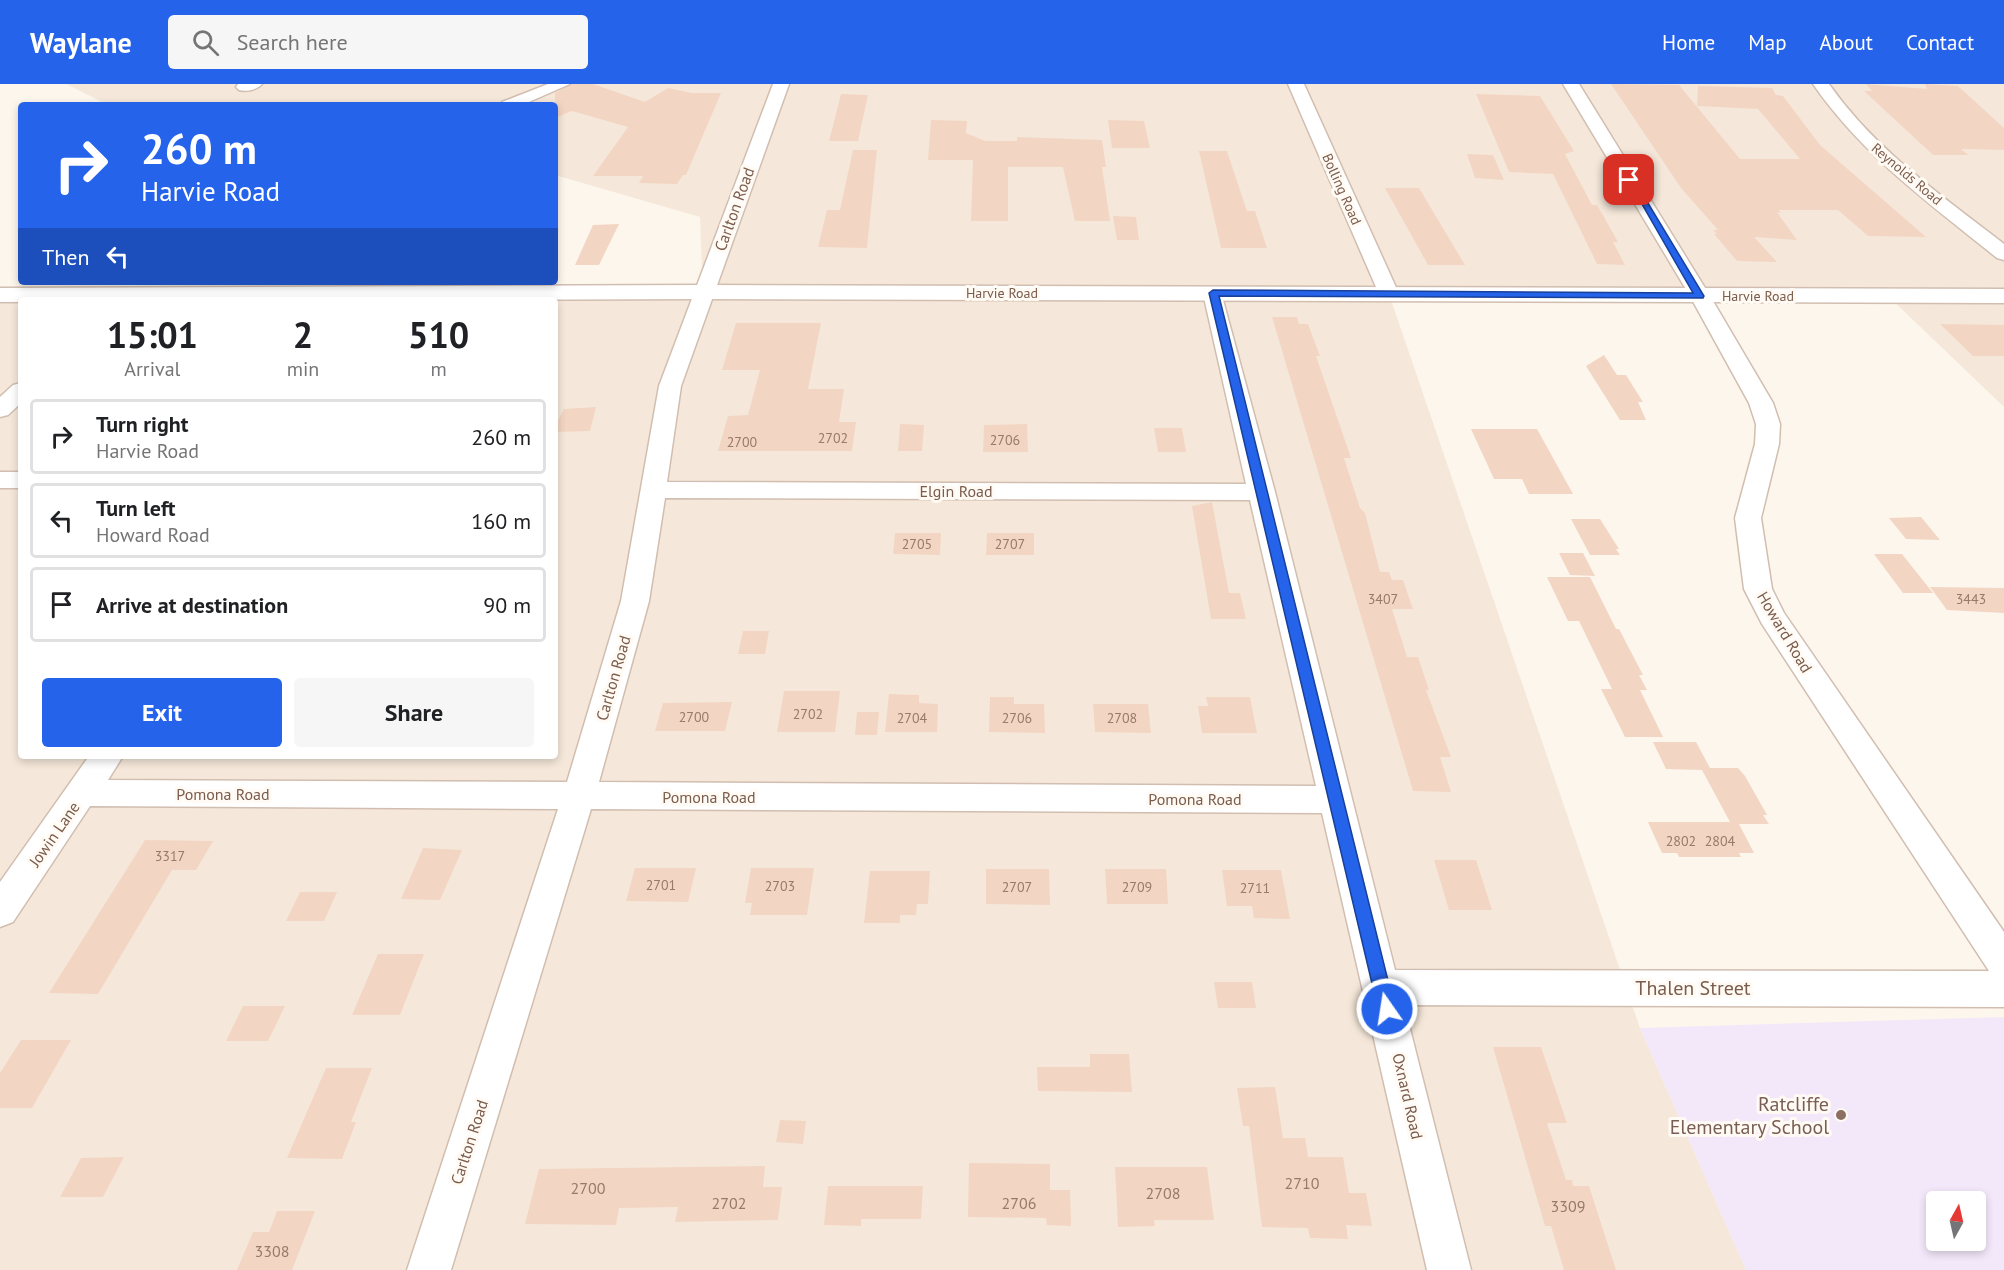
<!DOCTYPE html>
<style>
:root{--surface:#fff;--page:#f6f6f6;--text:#202124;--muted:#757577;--line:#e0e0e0;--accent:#2563eb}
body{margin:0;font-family:"PT Sans",sans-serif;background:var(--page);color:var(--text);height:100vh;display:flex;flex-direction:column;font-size:22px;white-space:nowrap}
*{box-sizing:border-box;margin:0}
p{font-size:20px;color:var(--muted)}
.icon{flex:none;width:33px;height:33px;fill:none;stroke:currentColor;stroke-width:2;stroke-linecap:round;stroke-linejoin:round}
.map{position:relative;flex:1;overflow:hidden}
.details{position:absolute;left:18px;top:213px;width:540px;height:462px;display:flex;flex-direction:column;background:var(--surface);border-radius:6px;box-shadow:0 3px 9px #0003}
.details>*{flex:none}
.hud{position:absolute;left:18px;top:18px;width:540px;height:183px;border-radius:6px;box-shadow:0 3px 9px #0003;background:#2563eb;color:#fff;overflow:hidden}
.needle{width:39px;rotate:8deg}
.controls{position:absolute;left:1926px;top:1107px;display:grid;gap:12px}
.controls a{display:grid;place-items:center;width:60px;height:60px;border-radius:6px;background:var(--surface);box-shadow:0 3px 9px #0003;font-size:30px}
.pin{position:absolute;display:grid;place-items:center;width:51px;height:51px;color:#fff;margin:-26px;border-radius:12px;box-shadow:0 3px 9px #0006}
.me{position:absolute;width:66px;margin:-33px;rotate:347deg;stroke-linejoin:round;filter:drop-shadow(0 0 4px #0008)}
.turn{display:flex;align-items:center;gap:21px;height:126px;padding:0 24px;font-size:27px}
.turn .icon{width:78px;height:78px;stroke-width:2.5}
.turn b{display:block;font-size:42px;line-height:51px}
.then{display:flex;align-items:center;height:57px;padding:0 24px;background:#0003;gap:12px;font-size:22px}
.eta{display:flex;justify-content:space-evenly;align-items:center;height:102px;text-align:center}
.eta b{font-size:36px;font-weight:700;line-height:42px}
.cta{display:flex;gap:12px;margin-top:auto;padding:12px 24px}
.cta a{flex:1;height:69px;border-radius:6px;background:var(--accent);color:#fff;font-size:24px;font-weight:700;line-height:69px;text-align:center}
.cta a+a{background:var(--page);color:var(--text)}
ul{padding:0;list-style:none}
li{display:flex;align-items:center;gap:18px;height:75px;margin:0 12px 9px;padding:0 12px;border:3px solid var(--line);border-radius:6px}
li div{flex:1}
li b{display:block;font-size:22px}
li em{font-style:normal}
header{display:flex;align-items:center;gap:36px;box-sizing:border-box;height:84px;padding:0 30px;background:var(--accent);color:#fff}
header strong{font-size:28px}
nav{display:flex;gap:33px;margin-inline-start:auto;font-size:21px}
.search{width:420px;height:54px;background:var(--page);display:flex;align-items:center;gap:15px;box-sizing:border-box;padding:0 21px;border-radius:6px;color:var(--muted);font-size:22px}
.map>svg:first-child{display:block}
.residential{fill:#f5e8da;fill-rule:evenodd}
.education{fill:#f3e8fa;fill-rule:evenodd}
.building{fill:#f3d5c3}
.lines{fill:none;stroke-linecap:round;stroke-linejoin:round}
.minor-casing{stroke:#d1beb0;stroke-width:3}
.tertiary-casing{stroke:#d1beb0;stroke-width:3}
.minor{fill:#fff;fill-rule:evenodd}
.tertiary{fill:#fff;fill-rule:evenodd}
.route{fill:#2563eb;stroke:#184099;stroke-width:1.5}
.education-dot{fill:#8d6e63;stroke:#fffaf3;stroke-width:2}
.labels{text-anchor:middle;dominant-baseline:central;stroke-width:6;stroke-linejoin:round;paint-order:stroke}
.far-street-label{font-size:14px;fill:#7a5c4d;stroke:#fffaf3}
.number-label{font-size:14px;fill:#987a6a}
.street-label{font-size:16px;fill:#7a5c4d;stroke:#fffaf3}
.near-number-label{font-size:16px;fill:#987a6a}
.near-street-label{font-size:20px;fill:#7a5c4d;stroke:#fffaf3}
.near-education-label{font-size:20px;fill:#785e54;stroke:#fffaf3;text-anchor:end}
</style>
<header>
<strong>Waylane</strong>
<div class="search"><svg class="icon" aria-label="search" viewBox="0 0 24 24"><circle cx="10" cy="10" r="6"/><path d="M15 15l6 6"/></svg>Search here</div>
<nav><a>Home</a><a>Map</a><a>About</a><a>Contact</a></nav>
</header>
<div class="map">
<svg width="2004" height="1186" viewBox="0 0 2004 1186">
<rect width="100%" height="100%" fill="#fdf6ec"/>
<path class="residential" d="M66 0H2004V323L1888 212 1389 210 1640 944 1746 1186H0V211L703 208 700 133 555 91V21H108ZM21 216H555V672H21Z"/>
<path class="education" d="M2004 933V1186H1746L1640 944ZM1936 1118H1976V1156H1936Z"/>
<path class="building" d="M572 0H593L645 18 668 4 692 9H721L686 91H683L677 100 639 99 643 92H593L628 43 572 27 555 34V9Z
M1611 0 1679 1 1740 75H1800L1758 25 1697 22 1698 2 1772 4 1776 11 1783 12 1820 61 1926 153 1868 152 1838 126H1779L1781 129 1777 128 1797 156 1754 153 1777 178 1737 177 1714 150H1717L1713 146H1718L1681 104Z
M1866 0 1927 5 1925 0 1958 2 2004 44V66L1961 65 1968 71H1933L1864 7H1872Z
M841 10 868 11 858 57H829Z
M1476 10 1540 12 1574 67 1565 70 1592 121H1597L1604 133 1618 158H1613L1625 181 1597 180 1553 90 1509 88Z
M931 36 967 37 966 49 985 57H1017V53L1102 56 1106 83H1102L1110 137H1075L1063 83H1008V137H971L973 76H928Z
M1108 36 1144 37 1150 64H1112Z
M853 66H877L867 164 818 163 827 126H840Z
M1199 67H1227L1247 127H1255L1267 164H1221Z
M1467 70 1493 71 1504 96 1475 94Z
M1385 104H1419L1465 181H1428Z
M1113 132 1136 133 1139 156H1117Z
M619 140 599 181H575L593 141Z
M1272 233H1297L1299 240H1308L1320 272H1316L1351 374H1344L1360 424 1365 429 1380 488H1389L1392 496H1403L1413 525H1392L1407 573H1418L1429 606H1426L1451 673H1440L1451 708 1413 707Z
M736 239H821L808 305H844L839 338H856L852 367H718L728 332 748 331 760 286H722Z
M1940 240 2004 241V272H1973Z
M1604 271 1617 291H1626L1643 318H1638L1646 336H1620L1586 282Z
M596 323 590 347 555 348V342L564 325Z
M900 340 924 341 922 367H898Z
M1027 340 1028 368H983L984 341Z
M1154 344H1182L1186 368H1158Z
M1471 345H1537L1573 410H1529L1522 395H1494Z
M1212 418 1229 509H1240L1246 535H1211L1192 422Z
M1921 433 1940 456 1906 455 1889 434Z
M1571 435H1600L1619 465H1616L1620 471H1590Z
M895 449H941L940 471 893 470Z
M987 449H1034V471H986Z
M1559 469H1583L1595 492 1570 491Z
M1874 470H1902L1933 509H1903Z
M1547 493H1590L1616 545H1619L1643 591H1639L1647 606H1640L1663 653H1625L1601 605H1612L1579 537H1568Z
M1930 503 2004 504V529L1947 526Z
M743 547H769L765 570H738Z
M784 607H840L835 648H777Z
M889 610 919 611V619L938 620 937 648H885Z
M990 613H1014V620H1044L1045 649 989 648Z
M1206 613H1250L1257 649H1202L1198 622H1208Z
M732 618 725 647H655L663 619Z
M1093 620H1148L1151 649 1095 648Z
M857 628H879L877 651H855Z
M1653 658H1696L1710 684H1738L1745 692 1767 731H1763L1769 740H1739L1754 769H1739L1741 773H1679L1677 769H1662L1648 738H1730L1702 686 1666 685Z
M145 756 213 757 196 786H172L98 910 49 909Z
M423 764 462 766 440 816 401 815Z
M1434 776H1476L1492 826H1449Z
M635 784H696L688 818 626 817Z
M751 784H814L807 831H750L752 819H745Z
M986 785H1049L1050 821 986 820Z
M1105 785H1166L1168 820H1107Z
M1222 786H1281L1290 835 1254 834 1252 822H1227Z
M870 787H930L928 820H917L916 831H900V839H864Z
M300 808H337L324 837H286Z
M378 870H424L400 931H352Z
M1214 898H1252L1256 924H1218Z
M243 922H285L268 957H226Z
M21 956H71L32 1024H0V989Z
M1493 963H1541L1567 1039H1547L1566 1096H1572L1573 1102H1589L1616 1186H1564L1551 1142H1545Z
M1090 970H1129L1132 1008 1038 1007 1037 983H1090Z
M326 984H372L351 1038H356L342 1075 287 1074Z
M1275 1003 1283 1054H1305L1308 1073H1343L1349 1109H1366L1372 1142 1346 1141 1348 1155 1310 1154 1308 1144 1262 1143 1249 1042H1243L1237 1004Z
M780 1036 806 1037 803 1060 776 1058Z
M124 1073 103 1113H60L81 1074Z
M969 1079 1050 1080V1106H1070L1071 1142 1047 1141 1046 1134 968 1133Z
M765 1082 763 1103H782L778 1136 675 1138 678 1123 619 1124 616 1141 525 1140 539 1085Z
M1115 1083H1207L1214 1136H1154L1155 1142 1118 1143Z
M828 1102H923L921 1135H861V1142L824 1141Z
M277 1127H315L292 1186H237L253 1148H269Z"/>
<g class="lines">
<defs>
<path id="minor" d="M238 0H262C257 6 246 8 239 6L236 3Z
M548 0H570L522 21H500L502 18Z
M773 0H789L681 302 667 398 1246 400 1203 209 1206 205H1220L1275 408 1395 886 1989 887 1762 540 1744 505 1735 434 1755 360 1756 340 1749 319 1690 212 1563 0H1579L1710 212 1773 319 1780 340 1779 360 1761 434 1772 505 1784 529 2004 848V923L1404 921 1471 1186H1427L1322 729 591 725 451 1186H407L558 725 90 722 13 838 0 843V798L89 672H123L108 696 567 698 621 517 659 302ZM665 414 1250 416 1316 702 599 698 649 517Z
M1288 0H1304L1399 210 1396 214H1382L1379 210Z
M1813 0H1829C1875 66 1941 111 2004 160V176L1997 174C1930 120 1862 71 1813 0Z
M21 299V319L8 331 0 333V313L13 301Z
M0 388H21V404H0Z"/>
<path id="tertiary" d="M703 201 2004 205V219L703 215 0 218V204Z"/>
</defs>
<use href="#minor" class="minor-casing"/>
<use href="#tertiary" class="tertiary-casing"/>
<use href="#minor" class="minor"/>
<use href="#tertiary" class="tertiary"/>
</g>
<path class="route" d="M1627 94 1634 96 1704 212 1703 214 1219 212 1395 925 1393 930 1387 933 1380 930 1378 925 1209 209 1213 206 1693 209Z"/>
<circle class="education-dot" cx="1841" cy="1031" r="6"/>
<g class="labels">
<g class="far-street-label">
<text transform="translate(1907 90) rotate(40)">Reynolds Road</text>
<text transform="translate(1342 105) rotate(66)">Bolling Road</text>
<text x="1002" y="209">Harvie Road</text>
<text x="1758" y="212">Harvie Road</text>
</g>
<g class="number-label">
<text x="833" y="354">2702</text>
<text x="1005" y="356">2706</text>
<text x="742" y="358">2700</text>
<text x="917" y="460">2705</text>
<text x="1010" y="460">2707</text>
<text x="1383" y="515">3407</text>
<text x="1971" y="515">3443</text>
<text x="808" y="630">2702</text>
<text x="694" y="633">2700</text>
<text x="912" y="634">2704</text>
<text x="1017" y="634">2706</text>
<text x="1122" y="634">2708</text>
<text x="1681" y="757">2802</text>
<text x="1720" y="757">2804</text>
<text x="170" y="772">3317</text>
<text x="661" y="801">2701</text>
<text x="780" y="802">2703</text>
<text x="1017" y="803">2707</text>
<text x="1137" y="803">2709</text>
<text x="1255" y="804">2711</text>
</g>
<g class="street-label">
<text transform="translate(734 125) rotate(-70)">Carlton Road</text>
<text x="956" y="407">Elgin Road</text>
<text transform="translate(1785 548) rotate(59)">Howard Road</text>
<text transform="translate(613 594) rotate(-74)">Carlton Road</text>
<text x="223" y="710">Pomona Road</text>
<text x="709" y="713">Pomona Road</text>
<text x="1195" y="715">Pomona Road</text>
<text transform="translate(54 750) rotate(-55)">Jowin Lane</text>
<text transform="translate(1408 1012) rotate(77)">Oxnard Road</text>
<text transform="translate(469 1058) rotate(-72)">Carlton Road</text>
</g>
<g class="near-number-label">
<text x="1302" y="1099">2710</text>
<text x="588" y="1104">2700</text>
<text x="1163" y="1109">2708</text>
<text x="729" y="1119">2702</text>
<text x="1019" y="1119">2706</text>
<text x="1568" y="1122">3309</text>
<text x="272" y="1167">3308</text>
</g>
<g class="near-street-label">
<text x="1693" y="904">Thalen Street</text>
</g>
<g class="near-education-label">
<text x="1829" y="1020">Ratcliffe<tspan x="1829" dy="23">Elementary School</tspan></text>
</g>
</g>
</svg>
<div class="controls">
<a><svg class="needle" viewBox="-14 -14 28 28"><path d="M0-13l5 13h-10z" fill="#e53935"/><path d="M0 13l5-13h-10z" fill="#757577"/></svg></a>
</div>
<div class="pin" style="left:1629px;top:96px;background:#d93025"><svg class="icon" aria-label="arrive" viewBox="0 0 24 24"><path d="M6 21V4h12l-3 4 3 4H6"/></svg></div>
<svg class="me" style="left:1387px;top:925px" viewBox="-20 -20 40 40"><circle r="17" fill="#2563eb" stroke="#fff" stroke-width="3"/><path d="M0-11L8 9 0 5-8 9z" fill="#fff"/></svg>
<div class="hud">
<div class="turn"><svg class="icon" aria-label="right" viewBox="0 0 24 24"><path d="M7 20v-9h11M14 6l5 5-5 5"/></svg><div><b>260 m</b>Harvie Road</div></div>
<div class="then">Then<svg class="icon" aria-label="left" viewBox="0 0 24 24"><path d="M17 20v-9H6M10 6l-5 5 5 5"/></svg></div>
</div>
<section class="details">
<div class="eta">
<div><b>15:01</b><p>Arrival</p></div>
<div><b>2</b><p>min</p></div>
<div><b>510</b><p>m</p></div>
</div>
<ul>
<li><svg class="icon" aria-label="right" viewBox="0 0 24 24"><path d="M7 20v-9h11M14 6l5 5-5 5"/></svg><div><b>Turn right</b><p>Harvie Road</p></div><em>260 m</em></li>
<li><svg class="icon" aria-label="left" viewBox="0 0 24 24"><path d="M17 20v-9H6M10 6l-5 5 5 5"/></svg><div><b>Turn left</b><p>Howard Road</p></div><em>160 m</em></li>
<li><svg class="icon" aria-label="arrive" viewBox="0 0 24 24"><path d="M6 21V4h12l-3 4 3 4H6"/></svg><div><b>Arrive at destination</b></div><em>90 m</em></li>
</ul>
<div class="cta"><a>Exit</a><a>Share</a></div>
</section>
</div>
